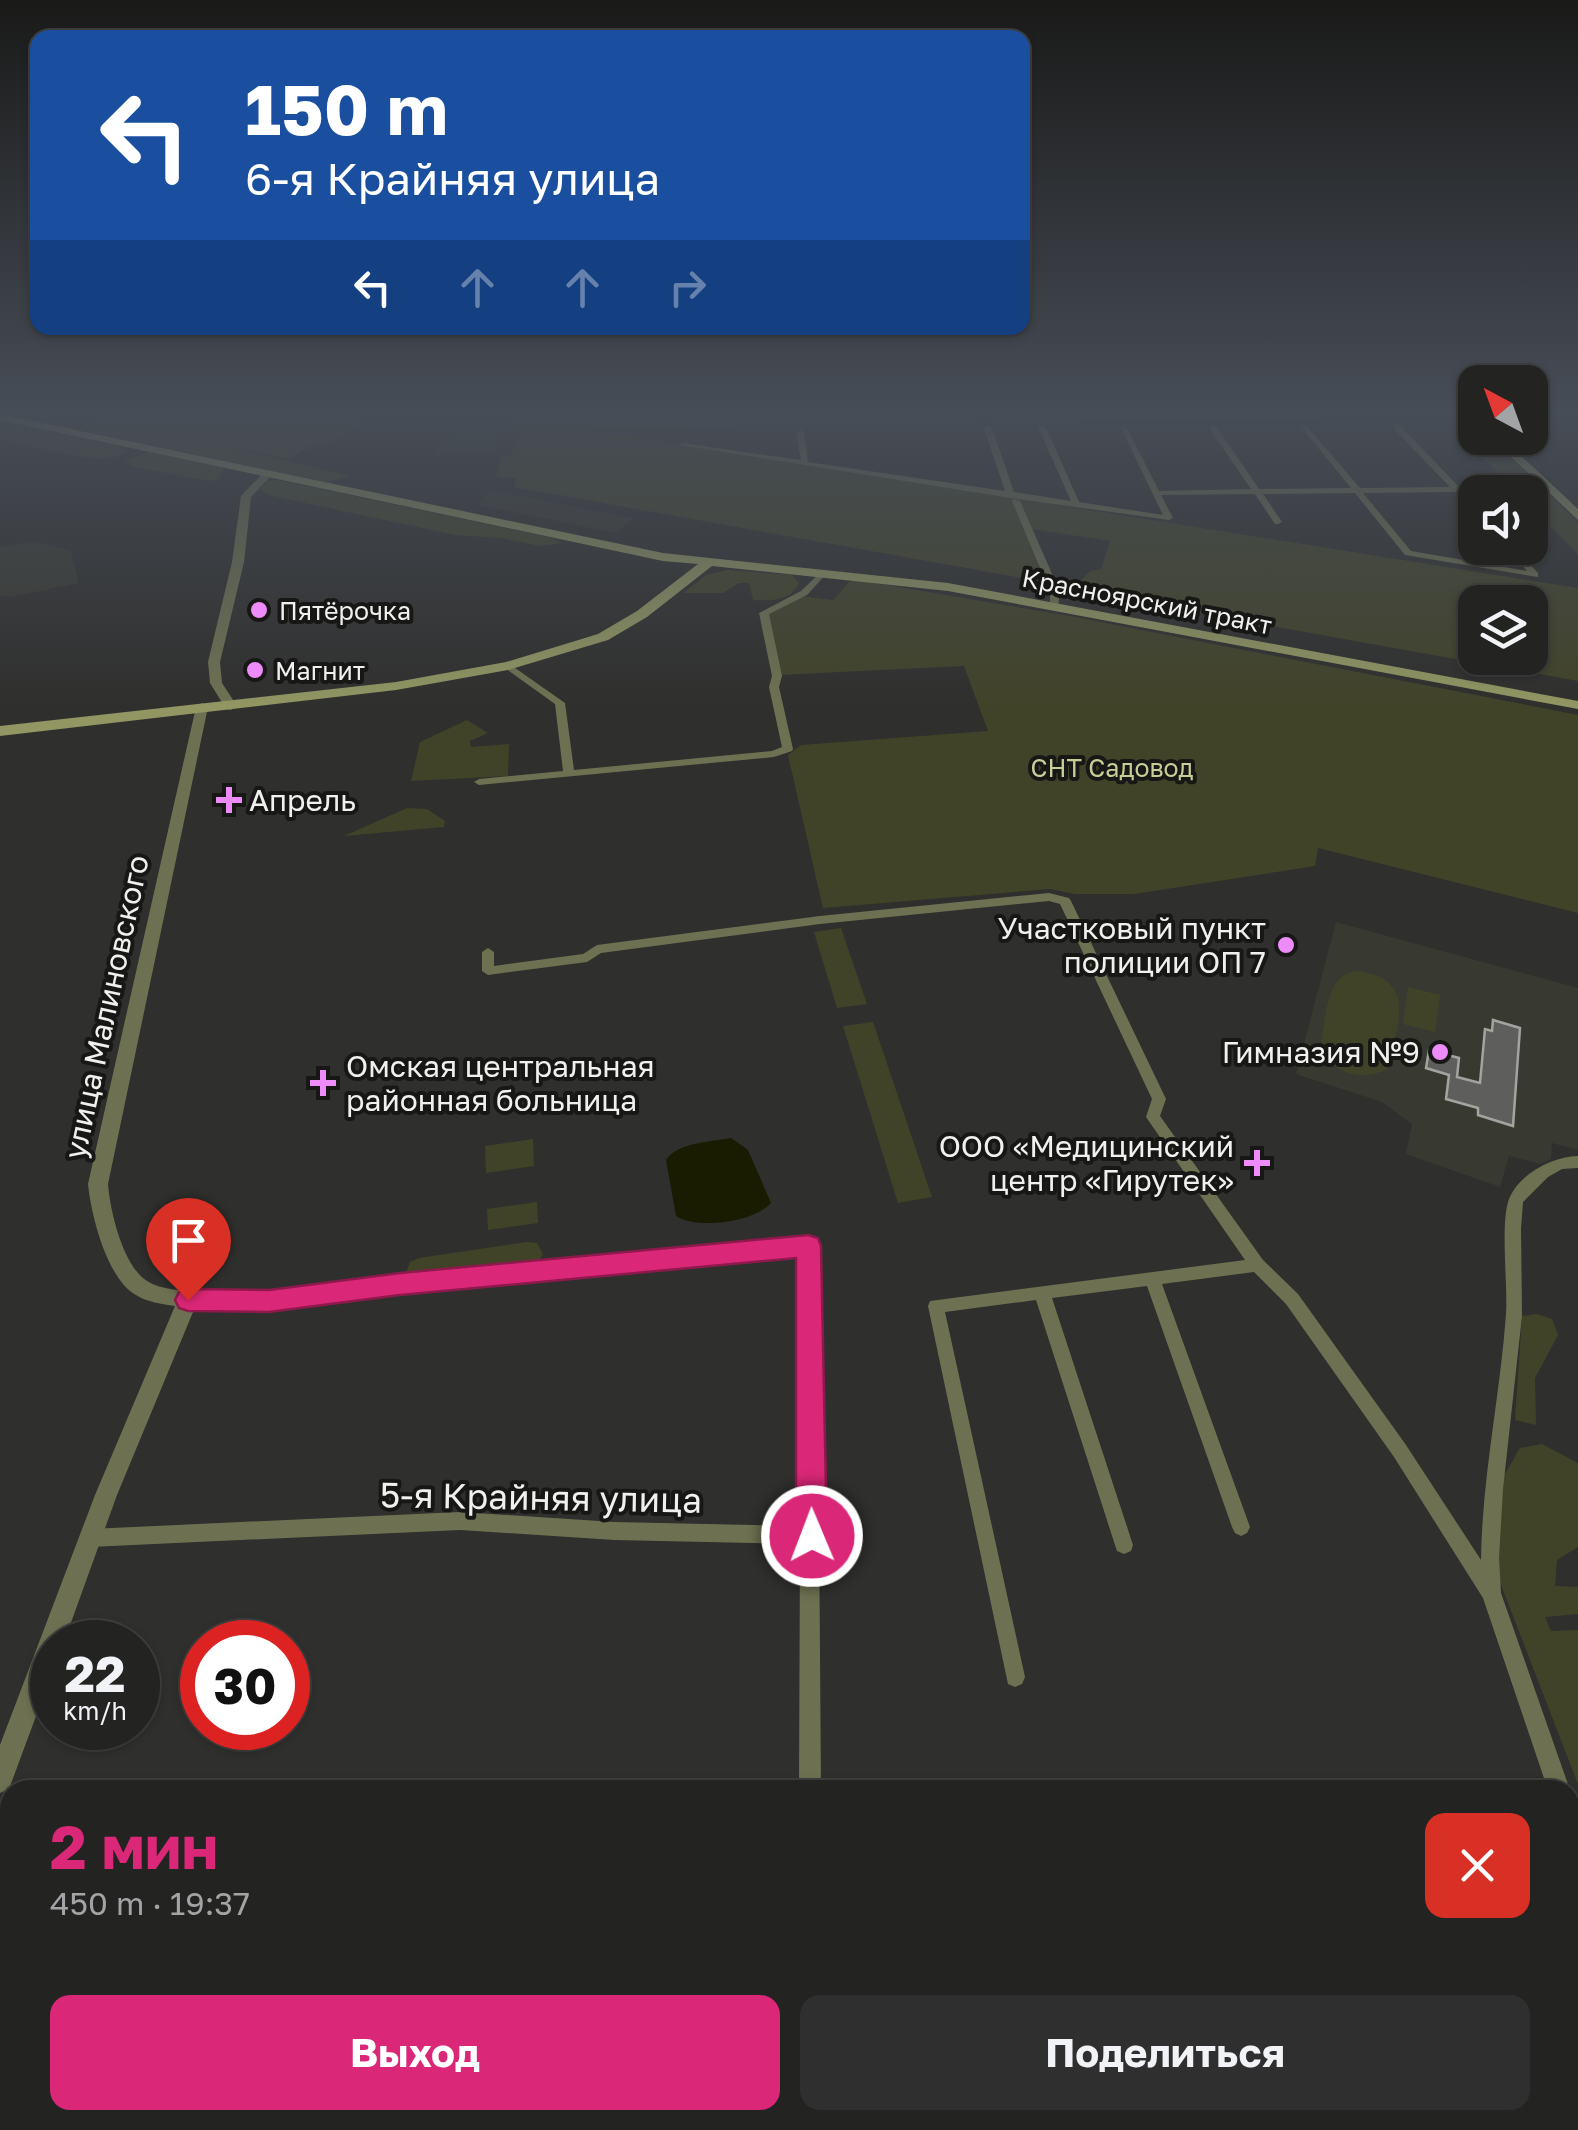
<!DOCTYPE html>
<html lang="ru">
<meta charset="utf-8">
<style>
:root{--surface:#232322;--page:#2f2f2f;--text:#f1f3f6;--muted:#a3a4a5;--line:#404040;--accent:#db2777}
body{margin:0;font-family:"Golos Text",sans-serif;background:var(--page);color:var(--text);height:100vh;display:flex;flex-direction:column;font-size:38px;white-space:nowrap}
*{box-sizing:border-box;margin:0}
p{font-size:32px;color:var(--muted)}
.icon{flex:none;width:55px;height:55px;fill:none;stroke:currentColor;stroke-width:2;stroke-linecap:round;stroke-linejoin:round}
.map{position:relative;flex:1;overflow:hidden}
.sheet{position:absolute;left:0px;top:1780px;width:1580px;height:350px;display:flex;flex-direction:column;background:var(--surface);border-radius:30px 30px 0 0;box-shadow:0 2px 8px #0004,0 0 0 2px var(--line)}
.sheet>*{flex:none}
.top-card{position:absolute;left:30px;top:30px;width:1000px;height:305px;border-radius:20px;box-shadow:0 2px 8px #0004,0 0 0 2px var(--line);background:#1a4fa0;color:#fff;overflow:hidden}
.needle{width:65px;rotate:319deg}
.buttons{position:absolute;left:1458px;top:365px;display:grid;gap:20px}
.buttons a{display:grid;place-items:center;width:90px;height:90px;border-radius:20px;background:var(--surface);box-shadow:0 2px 8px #0004,0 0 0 2px var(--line);font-size:50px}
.speed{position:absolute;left:30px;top:1620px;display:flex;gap:20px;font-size:50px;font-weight:700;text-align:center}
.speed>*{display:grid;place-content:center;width:130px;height:130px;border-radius:50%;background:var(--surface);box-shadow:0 2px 8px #0004,0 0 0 2px var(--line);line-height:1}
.speed small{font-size:25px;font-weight:400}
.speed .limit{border:15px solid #d22;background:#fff;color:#111}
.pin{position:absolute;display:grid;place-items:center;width:85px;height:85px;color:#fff;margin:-102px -42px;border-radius:50% 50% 50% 0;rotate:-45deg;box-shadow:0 0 10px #0007}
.pin .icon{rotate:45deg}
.me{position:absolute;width:110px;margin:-55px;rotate:359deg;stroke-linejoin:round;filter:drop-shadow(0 0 8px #0008)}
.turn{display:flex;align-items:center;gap:35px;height:210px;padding:0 50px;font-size:45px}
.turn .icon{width:130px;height:130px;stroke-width:2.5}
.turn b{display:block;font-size:70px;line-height:85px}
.lanes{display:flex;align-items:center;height:95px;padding:0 50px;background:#0003;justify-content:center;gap:50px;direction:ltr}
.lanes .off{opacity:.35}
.round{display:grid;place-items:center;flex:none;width:105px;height:105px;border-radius:20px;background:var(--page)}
.overview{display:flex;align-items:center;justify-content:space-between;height:170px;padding:0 50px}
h1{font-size:60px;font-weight:700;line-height:75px;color:var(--accent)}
.primary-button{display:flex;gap:20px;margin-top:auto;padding:20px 50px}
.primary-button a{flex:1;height:115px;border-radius:20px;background:var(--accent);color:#fff;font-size:40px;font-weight:700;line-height:115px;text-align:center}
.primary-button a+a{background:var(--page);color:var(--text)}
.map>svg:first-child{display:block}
.built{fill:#383931}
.green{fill:#414329;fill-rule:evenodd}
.water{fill:#1a1c02}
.building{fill:#5e5f5c;stroke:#a3a4a1;stroke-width:2.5}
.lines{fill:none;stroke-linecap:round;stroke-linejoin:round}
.minor{fill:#6e7151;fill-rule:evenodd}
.tertiary{fill:#6e7151;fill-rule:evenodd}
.secondary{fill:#919662;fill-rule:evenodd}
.tram{stroke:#a8a8a6;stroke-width:4}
.route{fill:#db2777;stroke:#8e194d;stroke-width:2.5}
.poi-dot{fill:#ed8cf9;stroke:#171716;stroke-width:4}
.labels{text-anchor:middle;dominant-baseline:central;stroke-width:8;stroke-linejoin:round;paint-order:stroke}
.far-street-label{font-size:25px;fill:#f0f1ef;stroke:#171716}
.far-poi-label{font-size:25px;fill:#f0f1ef;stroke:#171716;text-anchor:start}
.far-park-label{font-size:25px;fill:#c7cd94;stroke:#171716}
.poi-label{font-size:30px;fill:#f0f1ef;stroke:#171716;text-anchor:end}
.street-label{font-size:30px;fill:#f0f1ef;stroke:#171716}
.near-street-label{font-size:35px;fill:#f0f1ef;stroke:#171716}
</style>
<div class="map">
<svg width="1578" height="2130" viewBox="0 0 1578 2130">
<rect width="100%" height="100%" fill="#2f2f2d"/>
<path class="built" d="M457 429H503L495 454 434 455 436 443 446 435H455Z
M489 490 621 516 633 518 616 533 478 505Z
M33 541 71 551 79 583 11 597 0 596V547Z
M1336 922 1578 988V1150L1552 1143 1551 1159 1540 1164 1509 1156 1500 1187 1406 1154 1412 1124 1382 1102 1296 1074Z"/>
<path class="green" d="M94 409H291L367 422 324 446 313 444 288 459 217 445 350 476 325 482 81 430V424L115 418H85Z
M514 409H973L978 422 575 428 1578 588V681L1087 593 1077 585 1090 571 1101 569 1110 541 1026 528 1044 582 514 487 517 479 496 476 501 457 511 455 520 433 508 428ZM1475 602H1530V658H1475Z
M986 409H1461L1475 423V438H1491L1578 522V554L1530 506V492H1517L1444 419 991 422Z
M0 420 118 445 127 452C102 470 30 443 0 440Z
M149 452 221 467 224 470 219 475 220 479 211 481 134 467 124 461Z
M277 480 552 538 562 543 540 546 501 538 455 535 268 495 260 489 268 481Z
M728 570 792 575 799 583C792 601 770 601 753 600L749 583H739L723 593H683L706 575Z
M852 579 1075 617 1578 715V913L1318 848 1315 866 1134 894H1075L1050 889 823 908 788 755 801 745 988 731 964 666 779 675 767 612 800 596 833 600Z
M467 720 488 733 470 741 471 747 509 744 508 776 411 781 420 742Z
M407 808 427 809 445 821 444 827 344 836Z
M841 928 867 1004 837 1008 814 932Z
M1357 971C1416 979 1398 1018 1391 1061L1387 1069C1363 1083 1324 1072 1321 1042 1327 1015 1325 975 1357 971Z
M1408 987 1440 995 1435 1032 1403 1024Z
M873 1022 932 1197 898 1203 843 1026Z
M533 1139 534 1166 486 1173 485 1146Z
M537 1202 538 1223 488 1230 487 1209Z
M527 1242 537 1243 543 1254 538 1262 529 1266 412 1276 407 1270 410 1262 419 1258Z
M1537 1314 1552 1319 1558 1335 1535 1378 1536 1425 1515 1420 1522 1316Z
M1542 1444 1578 1463V1547L1557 1560 1555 1586 1578 1587V1614L1545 1617 1551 1631 1578 1630V1784L1496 1572 1502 1479 1520 1448Z
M10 1834V2007C0 1969 0 1868 10 1834Z"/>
<path class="water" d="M731 1138 748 1150 771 1203C754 1222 697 1230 676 1216L666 1160C678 1142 711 1142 731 1138Z"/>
<path class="building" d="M1493 1020 1520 1028 1513 1126 1478 1115V1108L1446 1099 1449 1075 1426 1068 1429 1050 1459 1058 1457 1077 1480 1083 1485 1029 1492 1031Z"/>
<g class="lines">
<path class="minor" d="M1393 424H1399L1459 487 1549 486 1553 488 1549 490 1464 491 1475 503V510L1455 492 1363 493 1411 551 1527 571 1507 548H1515L1538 573V577L1405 555 1355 493 1263 494 1282 522 1278 524H1275L1255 494 1161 495 1173 518 1169 520 1011 498 679 445 683 443 801 460 796 432 800 430 804 432 808 462 1005 491 984 428 988 426 992 428 1014 492 1071 501 1038 427 1042 425 1046 427 1079 502 1163 515 1120 426 1127 428 1159 491 1251 489 1209 428 1213 426H1216L1259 489 1351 488 1303 429 1302 427 1306 425 1360 488 1450 487 1393 428Z
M1013 499 1020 501 1060 592 1058 608 1050 606V592L1012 501Z
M823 570 827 573 807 595 769 614 782 676 779 687 793 749 792 751 774 757 479 785 474 782 479 779 563 771 555 704 505 668 503 666 508 663 565 703 574 770 772 751 782 747 769 687 772 676 759 613 801 591Z
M1049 893 1069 898 1071 901 1166 1099 1160 1116 1263 1260 1298 1294 1406 1445 1481 1560C1482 1477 1500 1397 1506 1314 1508 1286 1500 1223 1509 1199 1520 1173 1552 1157 1578 1156V1168L1562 1169 1548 1177 1523 1202 1521 1229 1522 1316 1503 1489 1499 1558 1501 1593 1570 1790H1548L1483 1598 1394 1457 1286 1304 1254 1272 1162 1284 1250 1527 1247 1533 1241 1536 1235 1533 1232 1527 1147 1286 1052 1298 1133 1545 1131 1551 1124 1554 1117 1551 1115 1545 1036 1300 945 1312 1025 1677 1022 1684 1015 1687 1008 1684 928 1306 930 1301 1245 1260 1146 1117 1152 1099 1060 904 1049 901 820 924 601 953 587 962 488 975 482 971V952L488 948 494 952V966L583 954 597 945 820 916Z
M809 1240 815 1241 817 1246 821 1790H799L800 1544 614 1540 460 1530 90 1547 83 1544 81 1538 83 1532 90 1529 460 1512 614 1522 800 1526 801 1253 400 1291 269 1308 188 1307 182 1305 180 1300 182 1295 188 1293 269 1294 400 1277Z
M10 1804V1826L0 1828V1806Z
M1570 1813 1578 1818V1862L1570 1858Z
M1570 2068 1578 2071V2110L1570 2107Z
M1109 2120H1133L1135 2130H1111Z"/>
<path class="tertiary" d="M264 472 273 474 251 497 244 562 220 662 222 683 237 706 231 710 226 709 210 683 208 662 232 562 241 496Z
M202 703 208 707 108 1184C110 1211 123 1266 147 1281 161 1290 180 1289 195 1294L198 1300 117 1495 64 1642H52V1673L9 1789 0 1793V1745L95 1495 175 1306C162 1304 147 1302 136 1295 107 1279 91 1215 88 1184L196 707Z"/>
<path class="secondary" d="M1463 409H1474L1475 419Z
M0 414 663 553 948 583 1578 701V709L948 591 712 566 647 617 608 640 508 670 396 690 0 736V726L396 682 506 662 598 634 637 611 698 564 663 561 0 420Z
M1491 438H1502L1578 509V520Z
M1578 1921V1953L1570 1955V1923Z
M931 2120H992L988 2130H927Z"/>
<path class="tram" d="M1570 1877 1578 1878
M300 2130 303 2120"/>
</g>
<linearGradient id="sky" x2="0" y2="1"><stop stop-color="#1a1a19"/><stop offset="0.58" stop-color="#474d57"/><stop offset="1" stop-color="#474d57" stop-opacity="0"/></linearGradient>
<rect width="1578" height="707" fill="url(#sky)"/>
<path class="route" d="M808 1235 818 1238 821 1246 827 1536 822 1546 812 1551 801 1546 796 1536V1258L400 1295 269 1312 188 1311 179 1308 175 1300 179 1292 188 1289 269 1290 400 1273Z"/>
<g class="poi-dot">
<circle cx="259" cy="610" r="10"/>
<circle cx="255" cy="670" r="10"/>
<path d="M224 785h10v10h10v10h-10v10h-10v-10h-10v-10h10z"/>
<circle cx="1286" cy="945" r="10"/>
<circle cx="1440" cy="1052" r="10"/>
<path d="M318 1068h10v10h10v10h-10v10h-10v-10h-10v-10h10z"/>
<path d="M1252 1148h10v10h10v10h-10v10h-10v-10h-10v-10h10z"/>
</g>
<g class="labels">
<g class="far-street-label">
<text transform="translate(1147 601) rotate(11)">Красноярский тракт</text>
</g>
<g class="far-poi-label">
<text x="279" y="610">Пятёрочка</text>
<text x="275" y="670">Магнит</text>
</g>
<g class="far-park-label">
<text x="1112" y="767">СНТ Садовод</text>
</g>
<g class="poi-label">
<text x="249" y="800" text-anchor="start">Апрель</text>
<text x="1266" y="928">Участковый пункт<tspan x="1266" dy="34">полиции ОП 7</tspan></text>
<text x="1420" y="1052">Гимназия №9</text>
<text x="346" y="1066" text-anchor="start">Омская центральная<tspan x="346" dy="34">районная больница</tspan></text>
<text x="1234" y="1146">ООО «Медицинский<tspan x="1234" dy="34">центр «Гирутек»</tspan></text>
</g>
<g class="street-label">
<text transform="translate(106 1007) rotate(-78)">улица Малиновского</text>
</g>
<g class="near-street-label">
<text transform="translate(541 1497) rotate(1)">5-я Крайняя улица</text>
</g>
</g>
</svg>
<div class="buttons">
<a><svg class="needle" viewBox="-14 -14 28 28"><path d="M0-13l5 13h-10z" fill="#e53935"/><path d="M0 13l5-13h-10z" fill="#a3a4a5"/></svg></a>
<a><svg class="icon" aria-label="sound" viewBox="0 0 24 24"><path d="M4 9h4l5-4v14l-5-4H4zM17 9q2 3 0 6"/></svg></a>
<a><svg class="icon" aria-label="layers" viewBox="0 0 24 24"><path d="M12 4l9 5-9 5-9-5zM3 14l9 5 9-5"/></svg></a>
</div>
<div class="speed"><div>22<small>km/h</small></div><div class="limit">30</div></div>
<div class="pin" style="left:188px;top:1300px;background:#d93025"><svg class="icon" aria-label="arrive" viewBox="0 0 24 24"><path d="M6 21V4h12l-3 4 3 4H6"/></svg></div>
<svg class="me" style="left:812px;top:1536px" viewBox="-20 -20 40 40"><circle r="17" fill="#db2777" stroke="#fff" stroke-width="3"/><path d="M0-11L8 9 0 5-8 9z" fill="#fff"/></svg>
<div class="top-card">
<div class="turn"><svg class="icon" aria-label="left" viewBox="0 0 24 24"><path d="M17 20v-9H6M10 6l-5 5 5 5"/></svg><div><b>150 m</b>6-я Крайняя улица</div></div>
<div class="lanes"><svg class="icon" aria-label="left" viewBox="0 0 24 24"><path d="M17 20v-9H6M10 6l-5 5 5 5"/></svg><svg class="icon off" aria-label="ahead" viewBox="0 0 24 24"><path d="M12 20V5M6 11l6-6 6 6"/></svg><svg class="icon off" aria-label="ahead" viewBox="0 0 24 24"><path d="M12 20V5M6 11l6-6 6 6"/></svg><svg class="icon off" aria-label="right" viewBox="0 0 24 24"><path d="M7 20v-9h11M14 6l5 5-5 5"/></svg></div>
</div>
<section class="sheet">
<div class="overview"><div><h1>2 мин</h1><p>450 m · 19:37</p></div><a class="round" style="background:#d93025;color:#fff"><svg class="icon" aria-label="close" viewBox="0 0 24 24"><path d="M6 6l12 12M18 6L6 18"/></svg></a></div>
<div class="primary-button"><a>Выход</a><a>Поделиться</a></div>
</section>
</div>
